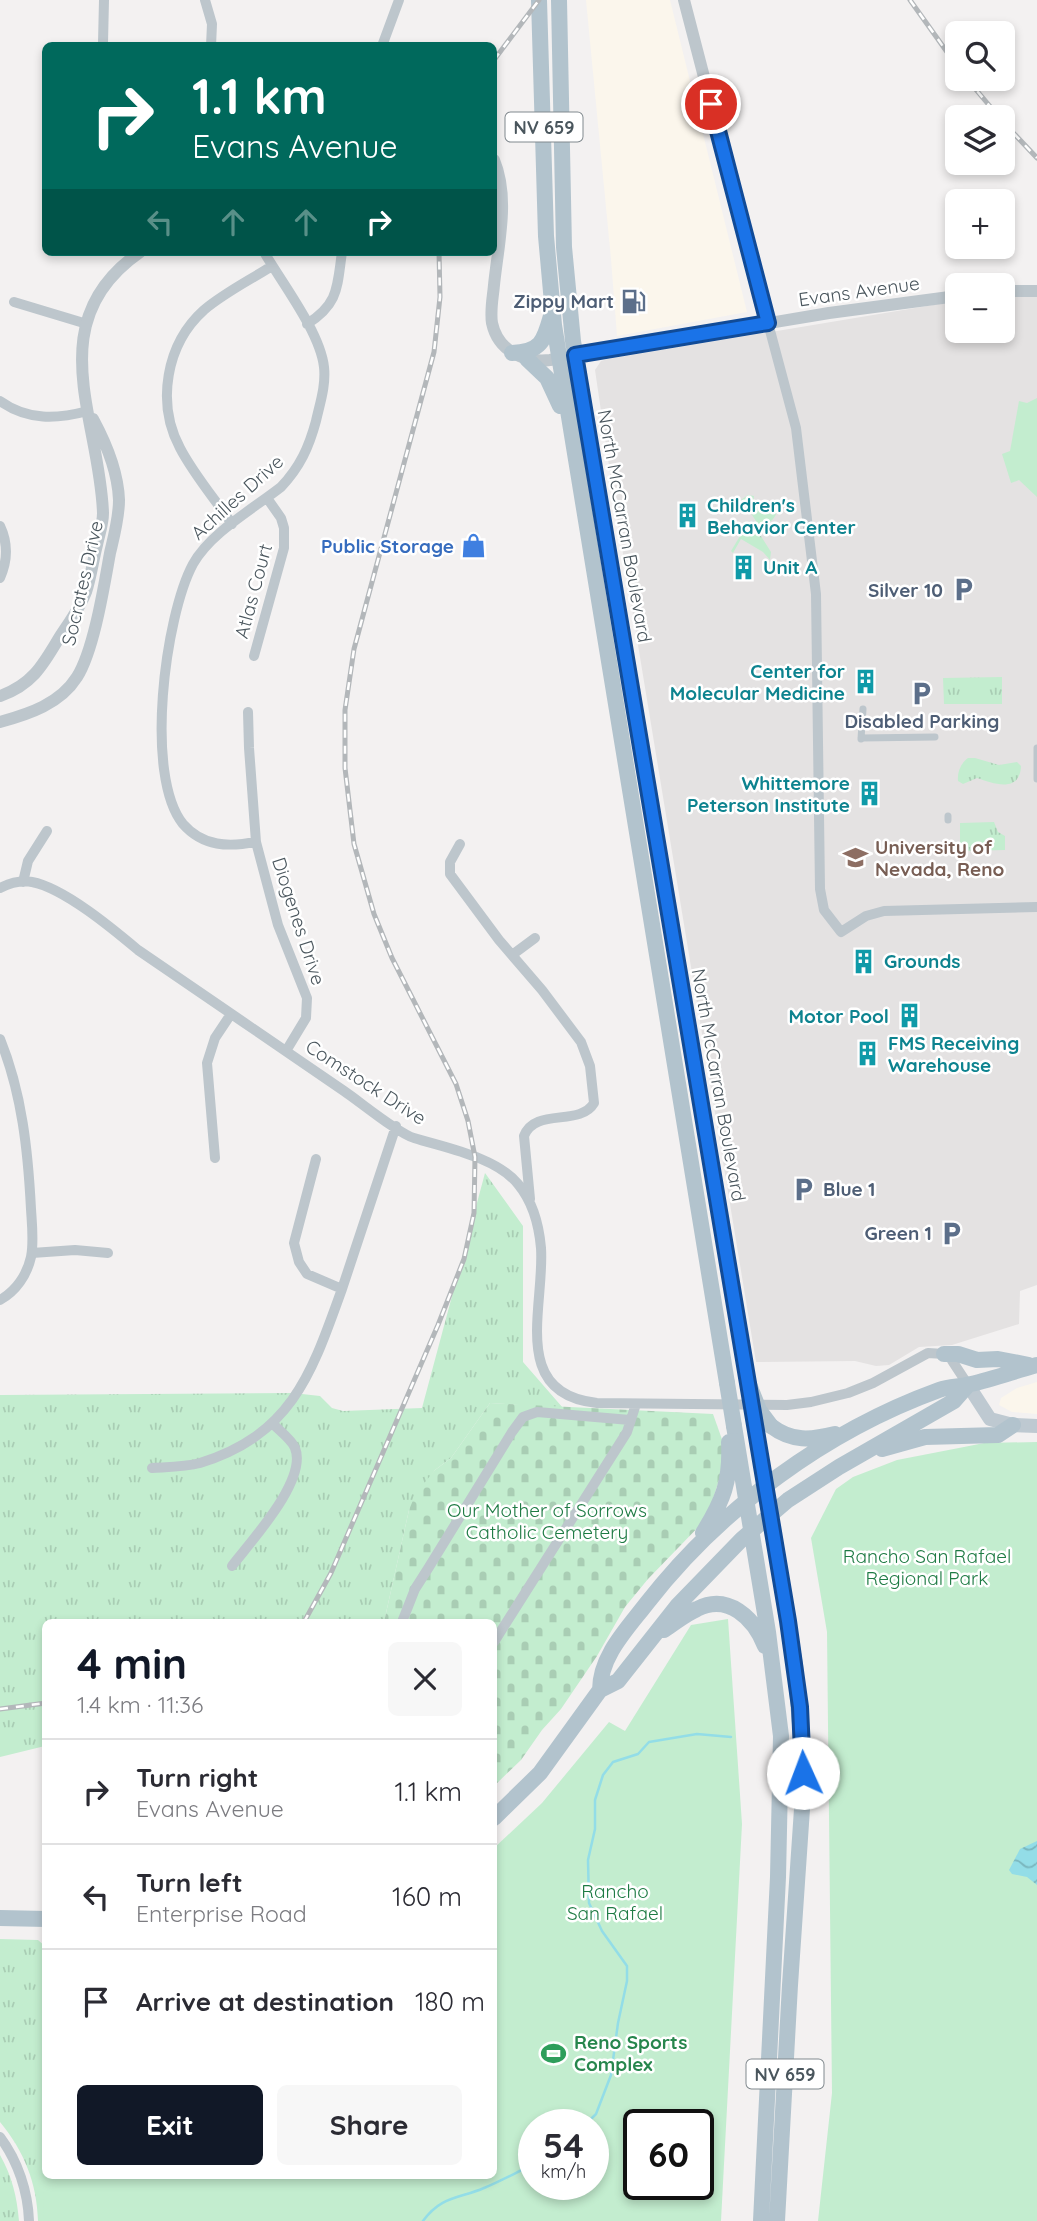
<!DOCTYPE html>
<meta charset="utf-8">
<style>
:root{--surface:#fff;--page:#f7f7f7;--text:#2b2b33;--muted:#7c7c81;--line:#e1e1e2;--accent:#111827}
body{margin:0;font-family:Quicksand,sans-serif;background:var(--page);color:var(--text);height:100vh;display:flex;flex-direction:column;font-size:26px;white-space:nowrap}
*{box-sizing:border-box;margin:0}
p{font-size:23px;color:var(--muted)}
.icon{flex:none;width:38px;height:38px;fill:none;stroke:currentColor;stroke-width:2;stroke-linecap:round;stroke-linejoin:round}
.map{position:relative;flex:1;overflow:hidden}
.side{position:absolute;left:42px;top:1619px;width:455px;height:560px;display:flex;flex-direction:column;background:var(--surface);border-radius:10px;box-shadow:0 4px 10px #0003}
.side>*{flex:none}
.top-card{position:absolute;left:42px;top:42px;width:455px;height:214px;border-radius:10px;box-shadow:0 4px 10px #0003;background:#00695c;color:#fff;overflow:hidden}
.controls{position:absolute;left:945px;top:21px;display:grid;gap:14px}
.controls a{display:grid;place-items:center;width:70px;height:70px;border-radius:10px;background:var(--surface);box-shadow:0 4px 10px #0003;font-size:35px}
.speed{position:absolute;left:518px;top:2109px;display:flex;gap:14px;font-size:35px;font-weight:700;text-align:center}
.speed>*{display:grid;place-content:center;width:91px;height:91px;border-radius:50%;background:var(--surface);box-shadow:0 4px 10px #0003;line-height:1}
.speed small{font-size:18px;font-weight:400}
.speed .limit{border:4px solid #111;border-radius:10px;background:#fff;color:#111}
.pin{position:absolute;display:grid;place-items:center;width:60px;height:60px;color:#fff;margin:-30px;border:4px solid #fff;border-radius:50%;box-shadow:0 2px 7px #0007}
.me{position:absolute;width:77px;margin:-38px;rotate:358deg;stroke-linejoin:round;filter:drop-shadow(0 0 5px #0008)}
.turn{display:flex;align-items:center;gap:24px;height:147px;padding:0 35px;font-size:32px}
.turn .icon{width:91px;height:91px;stroke-width:2.5}
.turn b{display:block;font-size:49px;line-height:60px}
.lanes{display:flex;align-items:center;height:66px;padding:0 35px;background:#0003;justify-content:center;gap:35px;direction:ltr}
.lanes .off{opacity:.35}
.round{display:grid;place-items:center;flex:none;width:74px;height:74px;border-radius:10px;background:var(--page)}
.summary{display:flex;align-items:center;justify-content:space-between;height:119px;padding:0 35px}
h1{font-size:42px;font-weight:700;line-height:52px;color:var(--accent)}
.action{display:flex;gap:14px;margin-top:auto;padding:14px 35px}
.action a{flex:1;height:80px;border-radius:10px;background:var(--accent);color:#fff;font-size:28px;font-weight:700;line-height:80px;text-align:center}
.action a+a{background:var(--page);color:var(--text)}
ul{padding:0;list-style:none}
li{display:flex;align-items:center;gap:21px;height:105px;padding:0 35px;border-top:2px solid var(--line)}
li div{flex:1}
li b{display:block;font-size:26px}
li em{font-style:normal}
.map>svg:first-child{display:block}
.commercial{fill:#fbf6ec}
.education{fill:#e4e2e2}
.grass{fill:url(#grass-tufts)}
.cemetery{fill:url(#cemetery-stones)}
.green{fill:#c3edcf;fill-rule:evenodd}
.water{fill:url(#water-waves)}
.lines{fill:none;stroke-linecap:round;stroke-linejoin:round}
.stream{stroke:#93dde7;stroke-width:2.5}
.pedestrian{stroke:#bdc6cc;stroke-width:7}
.minor{stroke:#bdc6cc;stroke-width:10}
.tertiary{stroke:#bdc6cc;stroke-width:12}
.secondary{stroke:#bec9d1;stroke-width:14}
.primary{stroke:#b2c3cd;stroke-width:16}
.rail-casing{stroke:#b3b7ba;stroke-width:5}
.rail{stroke:#fff;stroke-width:2.5;stroke-dasharray:8;stroke-linecap:butt}
.primary-bridge{stroke:#b2c3cd;stroke-width:16}
.route-casing{stroke:#114b97;stroke-width:18}
.route{stroke:#1a73e8;stroke-width:12}
.labels{text-anchor:middle;dominant-baseline:central;stroke-width:5;stroke-linejoin:round;paint-order:stroke}
.shield{fill:#fff;stroke:#80898e;stroke-width:2}
.shield-label{font-size:18px;font-weight:bold;fill:#4a565d}
.street-label{font-size:19px;fill:#4a565d;stroke:#fff}
.service-label{font-size:19px;font-weight:bold;fill:#4e5e75;stroke:#fff;text-anchor:end}
.culture-label{font-size:19px;font-weight:bold;fill:#0d838f;stroke:#fff;text-anchor:start}
.shop-label{font-size:19px;font-weight:bold;fill:#366cbe;stroke:#fff;text-anchor:end}
.education-label{font-size:19px;font-weight:bold;fill:#785e54;stroke:#fff;text-anchor:start}
.park-label{font-size:19px;fill:#1e7b44;stroke:#fff}
.leisure-label{font-size:19px;font-weight:bold;fill:#27864d;stroke:#fff;text-anchor:start}
</style>
<div class="map">
<svg width="1037" height="2221" viewBox="0 0 1037 2221">
<defs>
<pattern id="grass-tufts" width="24" height="20" patternUnits="userSpaceOnUse" patternTransform="scale(1.75)"><rect width="24" height="20" fill="#c3edcf"/><path d="M3 7l-1-3M5 7V3M7 7l1-3M15 17l-1-3M17 17v-4M19 17l1-3" fill="none" stroke="#a9cdb4"/></pattern>
<pattern id="cemetery-stones" width="16" height="16" patternUnits="userSpaceOnUse" patternTransform="scale(1.75)"><rect width="16" height="16" fill="#c3edcf"/><path d="M2 7V4a2 2 0 0 1 4 0v3zM10 15v-3a2 2 0 0 1 4 0v3z" fill="#a9cdb4"/></pattern>
<pattern id="water-waves" width="16" height="10" patternUnits="userSpaceOnUse" patternTransform="scale(1.75)"><rect width="16" height="10" fill="#93dde7"/><path d="M0 5q4-4 8 0t8 0" fill="none" stroke="#7ab6be"/></pattern>
</defs>
<rect width="100%" height="100%" fill="#f3f1f1"/>
<path class="commercial" d="M586 0H670L747 312 617 336 611 259Z
M1037 1382V1414L1012 1412 999 1405 1001 1398 1017 1388Z"/>
<path class="education" d="M1003 296H1037V1285L1020 1291 1019 1324 952 1345 919 1347 889 1365 876 1366 855 1361 756 1362 613 493 595 370 601 361 608 359 957 301V331H1003Z"/>
<path class="grass" d="M748 495 754 496 753 503 772 506V509L777 510C776 519 768 526 758 524L750 512 741 506V500Z
M752 522 771 552 770 560 763 552 741 539 733 553 731 551 743 531Z
M1002 677V704H944L943 678Z
M968 758H975L999 765 1017 762 1021 766C1020 793 994 784 977 778L963 784 958 781C957 772 961 763 968 758Z
M994 822 998 832 1005 836V850L965 851V846H960V823Z
M485 1173 523 1226V1362L563 1408 490 1403 451 1458 435 1470 409 1510 384 1622H46L45 1746 0 1757V1395L293 1393 320 1396 332 1408 343 1411 422 1408Z
M0 1939 38 1940 46 1947V2175L274 2221H38C37 2183 24 2151 0 2122Z
M0 2155C12 2176 17 2197 19 2221H0Z"/>
<path class="cemetery" d="M490 1403 713 1414 724 1445 725 1461 707 1518 648 1579 625 1607 597 1656 561 1709 542 1730 521 1760 494 1786V1622H384L409 1510 416 1493 435 1470 451 1458Z"/>
<path class="green" d="M1037 398V497L1019 480 1011 483 1002 454 1010 451 1019 401 1027 403Z
M1037 1442V2221H818L832 2093 827 1632 811 1538 836 1489 853 1477 897 1460 964 1447 984 1443Z
M728 1619 742 1824 721 2221H43L44 1947 46 2175H494V1848L542 1803 609 1722 625 1731 691 1625ZM534 2124H593V2184H534ZM639 2124H698V2184H639Z"/>
<path class="water" d="M1037 1841V1885L1027 1877 1012 1874 1009 1870 1020 1849Z"/>
<g class="lines">
<path class="stream" d="M586 2124 596 2114 611 2075 618 2023 627 1981V1966L602 1931 589 1903 588 1860 595 1829V1800L603 1775 613 1762 638 1754 649 1742 697 1734 731 1737
M423 2221C441 2196 458 2199 484 2188 501 2181 517 2172 534 2164"/>
<path class="pedestrian" d="M861 738 935 737
M861 739 863 709
M1037 748V779
M948 816V820"/>
<path class="minor" d="M205 0 212 24 211 46
M103 43 104 0
M382 46 399 0
M14 302 87 324
M768 323 796 428 816 594 820 889 824 910 841 932 866 916 884 911 1037 907
M307 324C339 304 337 287 342 252
M0 401C28 421 57 419 88 411
M232 524C215 499 194 475 180 448 156 403 166 344 204 310 224 293 250 280 272 266
M0 526C8 543 8 560 0 578
M254 656 284 548V528L281 518 267 498
M248 712 249 748 256 842 278 925 307 998 306 1018 286 1051
M256 842C229 847 203 847 183 824 144 776 165 616 193 564 210 533 253 509 281 487 300 467 309 447 316 421 320 403 326 386 324 367 320 332 282 283 264 252
M460 844 450 862V874L499 940 542 990 581 1042 590 1066 594 1103C580 1127 535 1107 524 1136L530 1199
M23 882 28 861 47 831
M0 888C10 883 21 880 32 882 64 888 113 929 138 950 207 997 275 1044 344 1091 359 1101 399 1134 414 1138 446 1148 496 1157 518 1184 533 1202 539 1225 541 1248 545 1306 509 1394 597 1403L787 1405 811 1402 848 1393 873 1383 928 1353 944 1354 951 1359 968 1385
M512 955 535 938
M0 1039C22 1093 28 1151 31 1209 32 1225 34 1242 31 1257 27 1275 16 1291 0 1300
M215 1158 207 1063 215 1038 231 1014
M316 1159 294 1243 299 1262 307 1274 342 1289 396 1126
M32 1253 75 1250 108 1253
M152 1468C167 1467 185 1467 200 1463 293 1434 312 1372 342 1289
M232 1566C251 1541 308 1480 295 1448 292 1440 280 1431 273 1424
M402 1622 415 1589 429 1567 512 1432 523 1417 537 1412 630 1420
M494 1642 627 1432 636 1404
M0 2137C18 2161 28 2192 29 2221"/>
<path class="tertiary" d="M684 0 768 323
M494 160C510 198 498 245 494 285 493 297 490 310 492 323 498 351 524 363 550 360L829 313 957 296
M1003 291H1037
M0 696C32 685 43 665 59 638 68 624 80 608 86 592 91 577 93 560 97 545 99 535 103 524 103 513 100 419 39 322 140 252
M0 722C29 714 60 704 77 677 94 650 104 586 110 553 114 536 119 518 119 500 118 472 106 443 93 419"/>
<path class="secondary" d="M968 1385 990 1419 1013 1425 1037 1426"/>
<path class="primary" d="M539 0 546 236 554 325 727 1383
M559 0 564 247 573 341 748 1382
M512 353C541 352 544 341 551 316
M527 359 547 378 560 406
M944 1354H958L977 1360 998 1359 1029 1365
M734 1426 768 1632 781 1736 778 1877 761 2221
M755 1426 795 1665 803 1759 802 1809 790 1985 777 2221
M771 1426C792 1442 811 1440 835 1434
M882 1449 925 1437 998 1435 1013 1425
M703 1533C723 1501 731 1481 729 1442
M664 1630C675 1623 685 1614 697 1609 728 1593 754 1618 765 1646
M600 1690C600 1656 627 1629 647 1603 721 1508 826 1431 939 1390 950 1386 960 1387 971 1384 993 1379 1015 1371 1037 1365
M494 1818 540 1773 600 1690 618 1681 678 1605 742 1539 788 1500 839 1467 954 1401 968 1385
M0 1918 46 1919"/>
<defs>
<path id="rail" d="M910 0 957 66
M494 60 539 0
M967 79 999 117
M1003 122 1037 158
M304 1622 331 1573 438 1325 464 1259 474 1213 475 1157 468 1121 456 1084 392 958 374 914 354 844 345 768V710L354 649 434 352 440 297 439 252
M0 1709 46 1703"/>
</defs>
<use href="#rail" class="rail-casing"/>
<use href="#rail" class="rail"/>
<path class="primary-bridge" d="M748 1382 759 1410 771 1426
M727 1383 734 1426"/>
</g>
<g class="lines">
<defs>
<path id="route" d="M711 104 768 323 575 355 788 1621 800 1707 803 1773"/>
</defs>
<use href="#route" class="route-casing"/>
<use href="#route" class="route"/>
</g>
<defs>
<symbol id="fuel-bare" viewBox="-9 -9 18 18"><path d="M-5.5-6h7V0h2V4h1.3V-2.5L3-4.5l.8-.8L6-3V5H2.5V1h-1V6h-7ZM-4.2-4.7v3.2H.2V-4.7Z" fill="#5c6f8a" stroke="#fff" stroke-width="2.5" paint-order="stroke"/></symbol>
<symbol id="building-bare" viewBox="-9 -9 18 18"><path d="M-4-6H4V6H1V3H-1V6H-4ZM-2.5-4.3h1.7v1.8h-1.7ZM.8-4.3h1.7v1.8H.8ZM-2.5-1h1.7V.8h-1.7ZM.8-1h1.7V.8H.8Z" fill="#0f9aa8" stroke="#fff" stroke-width="2.5" paint-order="stroke"/></symbol>
<symbol id="shop-bare" viewBox="-9 -9 18 18"><path d="M-5-2.5h2.3a2.7 3.5 0 0 1 5.4 0H5L5.5 6h-11ZM-1.5-2.5h3a1.5 2.3 0 0 0-3 0Z" fill="#3f7fe0" stroke="#fff" stroke-width="2.5" paint-order="stroke"/></symbol>
<symbol id="parking-bare" viewBox="-9 -9 18 18"><path d="M-3.5-5.5H1a3.5 3.5 0 0 1 0 7H-1V5.5H-3.5ZM-1-3.4V-.6H.8a1.4 1.4 0 0 0 0-2.8Z" fill="#5c6f8a" stroke="#fff" stroke-width="2.5" paint-order="stroke"/></symbol>
<symbol id="university-bare" viewBox="-9 -9 18 18"><path d="M0-5L7-2L0 1L-7-2ZM-4 1L0 2.5L4 1V4Q0 6-4 4Z" fill="#8d6e63" stroke="#fff" stroke-width="2.5" paint-order="stroke"/></symbol>
<symbol id="stadium-bare" viewBox="-9 -9 18 18"><path d="M0-5a6.5 5 0 1 0 0 10a6.5 5 0 1 0 0-10ZM-3.5-1.8h7v3.6h-7Z" fill="#2e9e5b" stroke="#fff" stroke-width="2.5" paint-order="stroke"/></symbol>
</defs>
<g fill-rule="evenodd">
<use href="#fuel-bare" x="616" y="284" width="35" height="35"/>
<use href="#building-bare" x="670" y="498" width="35" height="35"/>
<use href="#shop-bare" x="456" y="528" width="35" height="35"/>
<use href="#building-bare" x="726" y="550" width="35" height="35"/>
<use href="#parking-bare" x="946" y="572" width="35" height="35"/>
<use href="#building-bare" x="848" y="664" width="35" height="35"/>
<use href="#parking-bare" x="904" y="676" width="35" height="35"/>
<use href="#building-bare" x="852" y="776" width="35" height="35"/>
<use href="#university-bare" x="838" y="840" width="35" height="35"/>
<use href="#building-bare" x="846" y="944" width="35" height="35"/>
<use href="#building-bare" x="892" y="998" width="35" height="35"/>
<use href="#building-bare" x="850" y="1036" width="35" height="35"/>
<use href="#parking-bare" x="786" y="1172" width="35" height="35"/>
<use href="#parking-bare" x="934" y="1216" width="35" height="35"/>
<use href="#stadium-bare" x="536" y="2036" width="35" height="35"/>
</g>
<g class="labels">
<g class="shield">
<rect x="505.5" y="112.5" width="77" height="29" rx="5"/>
<rect x="746.5" y="2059.5" width="77" height="29" rx="5"/>
</g>
<g class="shield-label">
<text x="544" y="127">NV 659</text>
<text x="785" y="2074">NV 659</text>
</g>
<g class="street-label">
<text transform="translate(859 291) rotate(-8)">Evans Avenue</text>
<text transform="translate(237 497) rotate(-42)">Achilles Drive</text>
<text transform="translate(625 526) rotate(80)">North McCarran Boulevard</text>
<text transform="translate(82 583) rotate(-77)">Socrates Drive</text>
<text transform="translate(253 591) rotate(-75)">Atlas Court</text>
<text transform="translate(299 921) rotate(72)">Diogenes Drive</text>
<text transform="translate(366 1082) rotate(33)">Comstock Drive</text>
<text transform="translate(719 1085) rotate(80)">North McCarran Boulevard</text>
</g>
<g class="service-label">
<text x="614" y="301">Zippy Mart</text>
<text x="943" y="590">Silver 10</text>
<text x="922" y="721" text-anchor="middle">Disabled Parking</text>
<text x="823" y="1189" text-anchor="start">Blue 1</text>
<text x="932" y="1233">Green 1</text>
</g>
<g class="culture-label">
<text x="707" y="505">Children's<tspan x="707" dy="22">Behavior Center</tspan></text>
<text x="763" y="567">Unit A</text>
<text x="845" y="671" text-anchor="end">Center for<tspan x="845" dy="22">Molecular Medicine</tspan></text>
<text x="850" y="783" text-anchor="end">Whittemore<tspan x="850" dy="22">Peterson Institute</tspan></text>
<text x="884" y="961">Grounds</text>
<text x="889" y="1016" text-anchor="end">Motor Pool</text>
<text x="888" y="1043">FMS Receiving<tspan x="888" dy="22">Warehouse</tspan></text>
</g>
<g class="shop-label">
<text x="454" y="546">Public Storage</text>
</g>
<g class="education-label">
<text x="875" y="847">University of<tspan x="875" dy="22">Nevada, Reno</tspan></text>
</g>
<g class="park-label">
<text x="547" y="1510">Our Mother of Sorrows<tspan x="547" dy="22">Catholic Cemetery</tspan></text>
<text x="927" y="1556">Rancho San Rafael<tspan x="927" dy="22">Regional Park</tspan></text>
<text x="615" y="1891">Rancho<tspan x="615" dy="22">San Rafael</tspan></text>
</g>
<g class="leisure-label">
<text x="574" y="2042">Reno Sports<tspan x="574" dy="22">Complex</tspan></text>
</g>
</g>
</svg>
<div class="controls">
<a><svg class="icon" aria-label="search" viewBox="0 0 24 24"><circle cx="10" cy="10" r="6"/><path d="M15 15l6 6"/></svg></a>
<a><svg class="icon" aria-label="layers" viewBox="0 0 24 24"><path d="M12 4l9 5-9 5-9-5zM3 14l9 5 9-5"/></svg></a>
<a>+</a>
<a>−</a>
</div>
<div class="speed"><div>54<small>km/h</small></div><div class="limit">60</div></div>
<div class="pin" style="left:711px;top:104px;background:#d93025"><svg class="icon" aria-label="arrive" viewBox="0 0 24 24"><path d="M6 21V4h12l-3 4 3 4H6"/></svg></div>
<svg class="me" style="left:803px;top:1773px" viewBox="-20 -20 40 40"><circle r="19" fill="#fff"/><path d="M0-13L10 11 0 6-10 11z" fill="#1a73e8"/></svg>
<div class="top-card">
<div class="turn"><svg class="icon" aria-label="right" viewBox="0 0 24 24"><path d="M7 20v-9h11M14 6l5 5-5 5"/></svg><div><b>1.1 km</b>Evans Avenue</div></div>
<div class="lanes"><svg class="icon off" aria-label="left" viewBox="0 0 24 24"><path d="M17 20v-9H6M10 6l-5 5 5 5"/></svg><svg class="icon off" aria-label="ahead" viewBox="0 0 24 24"><path d="M12 20V5M6 11l6-6 6 6"/></svg><svg class="icon off" aria-label="ahead" viewBox="0 0 24 24"><path d="M12 20V5M6 11l6-6 6 6"/></svg><svg class="icon" aria-label="right" viewBox="0 0 24 24"><path d="M7 20v-9h11M14 6l5 5-5 5"/></svg></div>
</div>
<section class="side">
<div class="summary"><div><h1>4 min</h1><p>1.4 km · 11:36</p></div><a class="round"><svg class="icon" aria-label="close" viewBox="0 0 24 24"><path d="M6 6l12 12M18 6L6 18"/></svg></a></div>
<ul>
<li><svg class="icon" aria-label="right" viewBox="0 0 24 24"><path d="M7 20v-9h11M14 6l5 5-5 5"/></svg><div><b>Turn right</b><p>Evans Avenue</p></div><em>1.1 km</em></li>
<li><svg class="icon" aria-label="left" viewBox="0 0 24 24"><path d="M17 20v-9H6M10 6l-5 5 5 5"/></svg><div><b>Turn left</b><p>Enterprise Road</p></div><em>160 m</em></li>
<li><svg class="icon" aria-label="arrive" viewBox="0 0 24 24"><path d="M6 21V4h12l-3 4 3 4H6"/></svg><div><b>Arrive at destination</b></div><em>180 m</em></li>
</ul>
<div class="action"><a>Exit</a><a>Share</a></div>
</section>
</div>
